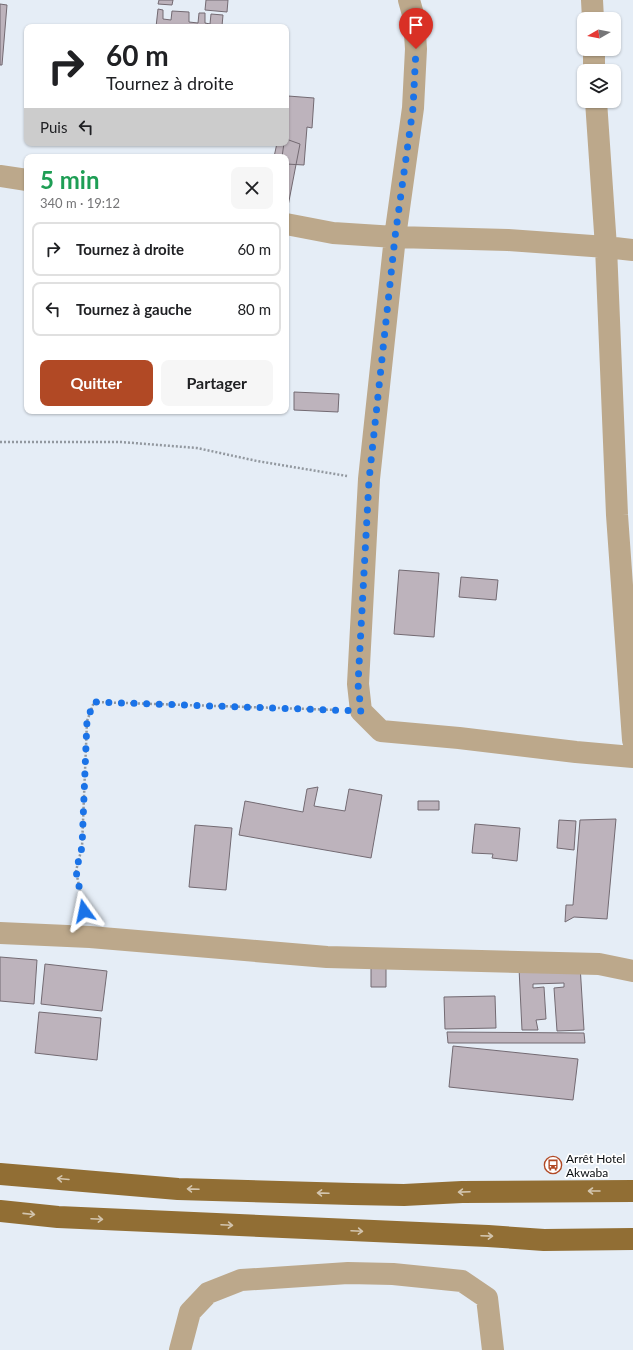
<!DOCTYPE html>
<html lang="fr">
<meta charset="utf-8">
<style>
:root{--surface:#fff;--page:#f6f6f6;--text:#202124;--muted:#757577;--line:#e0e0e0;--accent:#b14925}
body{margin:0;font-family:Lato,sans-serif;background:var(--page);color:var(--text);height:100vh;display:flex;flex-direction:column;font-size:15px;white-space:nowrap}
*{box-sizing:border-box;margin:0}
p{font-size:13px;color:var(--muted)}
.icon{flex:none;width:22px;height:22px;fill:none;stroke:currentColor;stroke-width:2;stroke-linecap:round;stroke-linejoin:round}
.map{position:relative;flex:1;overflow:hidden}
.details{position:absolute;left:24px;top:154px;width:265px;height:260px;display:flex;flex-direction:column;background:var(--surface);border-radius:8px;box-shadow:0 1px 3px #0004}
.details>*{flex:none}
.guide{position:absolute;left:24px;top:24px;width:265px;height:122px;border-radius:8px;box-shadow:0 1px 3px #0004;background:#fff;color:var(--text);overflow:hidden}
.needle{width:26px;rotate:261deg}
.buttons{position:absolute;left:577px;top:12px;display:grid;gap:8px}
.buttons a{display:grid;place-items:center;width:44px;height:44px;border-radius:8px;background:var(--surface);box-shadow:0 1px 3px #0004;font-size:20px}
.pin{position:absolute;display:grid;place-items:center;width:34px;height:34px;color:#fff;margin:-41px -17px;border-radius:50% 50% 50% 0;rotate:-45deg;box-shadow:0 0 4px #0007}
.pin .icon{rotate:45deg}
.me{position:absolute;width:44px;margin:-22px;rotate:348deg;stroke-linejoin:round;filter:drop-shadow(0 0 3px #0008)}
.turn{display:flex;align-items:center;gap:14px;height:84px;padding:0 16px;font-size:18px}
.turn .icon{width:52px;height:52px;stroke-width:2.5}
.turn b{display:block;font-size:28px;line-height:34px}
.then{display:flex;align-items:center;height:38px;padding:0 16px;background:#0003;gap:8px;font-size:15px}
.round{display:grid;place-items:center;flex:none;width:42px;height:42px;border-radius:8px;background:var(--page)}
.headline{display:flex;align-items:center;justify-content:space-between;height:68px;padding:0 16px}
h1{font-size:24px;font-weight:700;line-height:30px;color:#1e9e55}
.action{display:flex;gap:8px;margin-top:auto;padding:8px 16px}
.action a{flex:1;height:46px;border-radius:8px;background:var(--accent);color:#fff;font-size:16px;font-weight:700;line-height:46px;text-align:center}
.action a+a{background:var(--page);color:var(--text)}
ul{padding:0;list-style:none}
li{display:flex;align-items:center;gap:12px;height:54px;margin:0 8px 6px;padding:0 8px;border:2px solid var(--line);border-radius:8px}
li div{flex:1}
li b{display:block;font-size:15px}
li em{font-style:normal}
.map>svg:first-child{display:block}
.building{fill:#bdb3bc;stroke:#736a72}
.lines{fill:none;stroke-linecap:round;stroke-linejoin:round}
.path{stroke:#92989f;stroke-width:2.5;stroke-dasharray:2 2;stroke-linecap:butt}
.street{stroke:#bca88b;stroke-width:22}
.primary{stroke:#916e34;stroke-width:22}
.oneway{stroke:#d3c5ae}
.route{stroke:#1a73e8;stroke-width:7;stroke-dasharray:0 12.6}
.labels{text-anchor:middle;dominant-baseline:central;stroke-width:3.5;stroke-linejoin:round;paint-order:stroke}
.poi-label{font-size:12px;fill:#090c0f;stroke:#fff;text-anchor:start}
</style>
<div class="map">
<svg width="633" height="1350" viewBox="0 0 633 1350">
<rect width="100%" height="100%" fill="#e5edf6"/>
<path class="building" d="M159 0H173L172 5 158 4Z
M206 0H228L227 12 205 10Z
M0 4 7 5 2 65H0Z
M158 9 163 10V19L171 20 172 11 189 12V22L198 23 199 13H205V23L210 24 211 14 223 15 222 26 225 27H156Z
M288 96 314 98 312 128 307 127 304 165 286 164V157H282L284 143H286Z
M286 139 300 144 288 206H286V157H274L277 143H286Z
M294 392 339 394 338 412 294 410Z
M399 570 439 573 434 637 394 634Z
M461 577 498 580 496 600 459 597Z
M318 787 314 806 345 811 349 789 382 795 371 858 239 835 245 801 303 812 307 789Z
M418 801H439V810H418Z
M616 819 607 919 574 917 565 922 566 905H573L580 820Z
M559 820 576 821 574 850 557 848Z
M475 824 520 828 517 861 492 858 493 854 472 853Z
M195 825 232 828 226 890 189 887Z
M0 957 37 960 34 1004 0 1001Z
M45 964 107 971 102 1011 41 1004Z
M386 964V987H371V965Z
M580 965 584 1030 557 1031 554 988 564 987V983L533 984V988L544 987 546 1019 536 1020 538 1030H522L519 968Z
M495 996 496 1028 445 1029 444 997Z
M39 1012 101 1018 97 1060 35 1053Z
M447 1032 584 1033 585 1043H448Z
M453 1046 578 1059 573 1100 449 1087Z"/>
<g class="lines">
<path class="path" d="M0 442H121L197 448 257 461 347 476
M85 915 76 871 82 847 87 721 94 702 339 710"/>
<path class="street" d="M409 0 414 18 416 49 413 108 395 237 369 479 358 684 361 711 381 731 459 738 576 752 633 757
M592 0 593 19
M594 49V71
M596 101 606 247 633 250
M0 176 27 180
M286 224 333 233 395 237 508 240 606 247 617 515 633 740
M0 933 90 937 327 957 599 964 633 971
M180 1350 190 1312 208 1293 241 1280 348 1273 393 1274 462 1281 487 1298 493 1350"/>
<path class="primary" d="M0 1174 178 1189 352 1194 404 1195 462 1192 633 1191
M0 1211 58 1217 488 1236 544 1240 633 1239"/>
</g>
<defs><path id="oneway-shaft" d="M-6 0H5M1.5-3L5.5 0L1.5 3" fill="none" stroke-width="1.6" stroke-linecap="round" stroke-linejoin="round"/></defs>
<g class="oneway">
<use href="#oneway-shaft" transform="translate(63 1179) rotate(-175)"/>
<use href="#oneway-shaft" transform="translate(193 1189) rotate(-178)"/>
<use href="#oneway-shaft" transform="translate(594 1191) rotate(-180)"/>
<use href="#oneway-shaft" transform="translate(464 1192) rotate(178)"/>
<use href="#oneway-shaft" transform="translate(323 1193) rotate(-178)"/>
<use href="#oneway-shaft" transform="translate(29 1214) rotate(6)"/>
<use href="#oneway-shaft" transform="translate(97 1219) rotate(3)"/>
<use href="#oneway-shaft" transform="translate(227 1225) rotate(3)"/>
<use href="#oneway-shaft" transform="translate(357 1231) rotate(3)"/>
<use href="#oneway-shaft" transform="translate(487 1236) rotate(2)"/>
</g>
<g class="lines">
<path class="route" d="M84 911 76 871 82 847 87 720 94 702 361 711 358 684 369 480 395 237 413 108 416 49"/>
</g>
<defs>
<symbol id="bus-ring" viewBox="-11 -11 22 22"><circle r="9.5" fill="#fff" stroke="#b14925" stroke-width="1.5"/><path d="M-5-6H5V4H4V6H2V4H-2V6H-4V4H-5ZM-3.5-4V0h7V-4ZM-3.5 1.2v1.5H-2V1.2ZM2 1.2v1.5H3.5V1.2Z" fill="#b14925"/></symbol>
</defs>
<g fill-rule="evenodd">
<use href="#bus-ring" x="543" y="1155" width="20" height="20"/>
</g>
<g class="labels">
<g class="poi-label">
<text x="566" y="1158">Arrêt Hotel<tspan x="566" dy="14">Akwaba</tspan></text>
</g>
</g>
</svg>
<div class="buttons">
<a><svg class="needle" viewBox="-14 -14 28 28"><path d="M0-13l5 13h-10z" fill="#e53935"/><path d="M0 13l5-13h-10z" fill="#757577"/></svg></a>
<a><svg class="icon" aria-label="layers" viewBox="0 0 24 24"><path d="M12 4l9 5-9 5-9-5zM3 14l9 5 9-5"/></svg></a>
</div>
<div class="pin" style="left:416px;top:49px;background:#d93025"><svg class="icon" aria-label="arrive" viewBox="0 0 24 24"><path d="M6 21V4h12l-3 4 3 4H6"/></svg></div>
<svg class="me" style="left:84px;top:911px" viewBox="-20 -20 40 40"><path d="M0-17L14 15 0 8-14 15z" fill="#1a73e8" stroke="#fff" stroke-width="4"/></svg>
<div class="guide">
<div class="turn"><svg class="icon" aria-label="right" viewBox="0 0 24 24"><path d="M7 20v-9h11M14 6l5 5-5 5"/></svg><div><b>60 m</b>Tournez à droite</div></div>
<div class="then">Puis<svg class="icon" aria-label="left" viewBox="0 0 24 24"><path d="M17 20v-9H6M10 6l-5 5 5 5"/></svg></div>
</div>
<section class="details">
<div class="headline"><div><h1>5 min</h1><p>340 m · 19:12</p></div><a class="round"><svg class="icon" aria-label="close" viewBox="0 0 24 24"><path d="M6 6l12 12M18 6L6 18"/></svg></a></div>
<ul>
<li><svg class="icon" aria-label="right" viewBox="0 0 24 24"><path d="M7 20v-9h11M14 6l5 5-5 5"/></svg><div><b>Tournez à droite</b></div><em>60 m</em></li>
<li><svg class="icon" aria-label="left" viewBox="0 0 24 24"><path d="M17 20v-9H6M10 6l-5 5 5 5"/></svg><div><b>Tournez à gauche</b></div><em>80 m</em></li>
</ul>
<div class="action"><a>Quitter</a><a>Partager</a></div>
</section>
</div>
